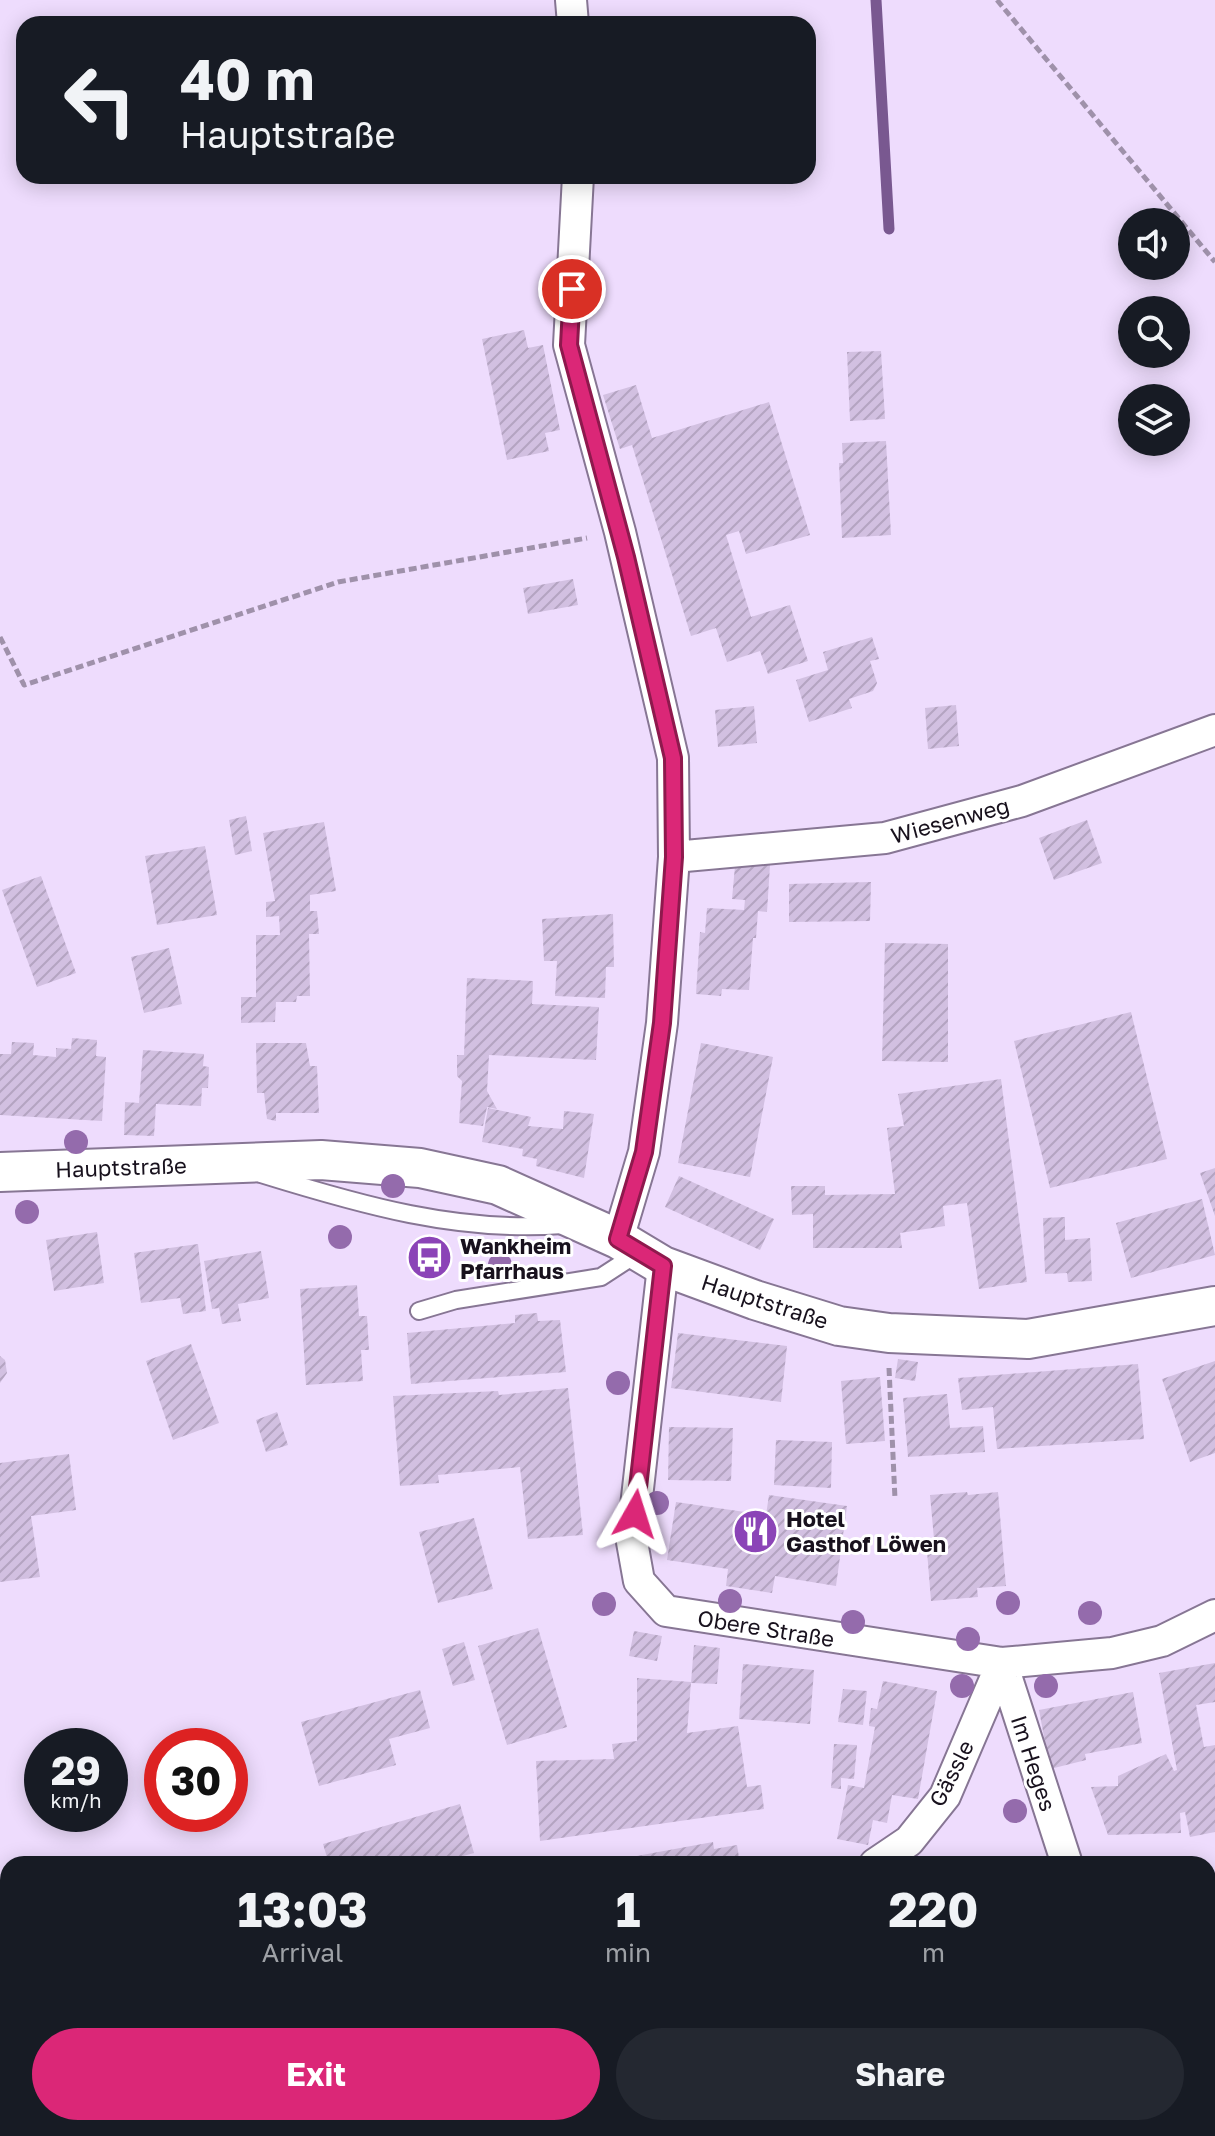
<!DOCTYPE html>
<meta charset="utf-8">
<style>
:root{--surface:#171b24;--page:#242831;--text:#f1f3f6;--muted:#9ea1a6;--accent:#db2777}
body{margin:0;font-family:"Golos Text",sans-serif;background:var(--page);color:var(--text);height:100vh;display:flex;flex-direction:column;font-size:30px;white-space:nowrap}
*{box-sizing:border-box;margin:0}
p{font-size:26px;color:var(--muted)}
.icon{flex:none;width:44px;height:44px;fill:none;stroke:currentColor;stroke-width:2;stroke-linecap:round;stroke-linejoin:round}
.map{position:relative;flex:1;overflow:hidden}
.side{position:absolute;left:0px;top:1856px;width:1216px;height:280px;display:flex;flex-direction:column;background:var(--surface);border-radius:24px 24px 0 0;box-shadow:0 4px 20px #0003}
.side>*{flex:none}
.top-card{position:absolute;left:16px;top:16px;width:800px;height:168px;border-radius:24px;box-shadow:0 4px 20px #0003;background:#171b24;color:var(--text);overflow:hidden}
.buttons{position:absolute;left:1118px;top:208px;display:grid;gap:16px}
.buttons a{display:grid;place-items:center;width:72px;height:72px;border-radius:50%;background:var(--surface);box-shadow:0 4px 20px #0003;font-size:40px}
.speed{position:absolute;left:24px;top:1728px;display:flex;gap:16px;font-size:40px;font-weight:700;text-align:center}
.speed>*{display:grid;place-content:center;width:104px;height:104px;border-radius:50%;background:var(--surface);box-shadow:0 4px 20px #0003;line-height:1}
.speed small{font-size:20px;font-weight:400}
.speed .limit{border:12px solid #d22;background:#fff;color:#111}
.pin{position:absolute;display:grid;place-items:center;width:68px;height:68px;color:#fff;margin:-34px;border:4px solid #fff;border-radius:50%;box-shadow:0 2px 8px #0007}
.me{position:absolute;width:88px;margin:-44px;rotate:6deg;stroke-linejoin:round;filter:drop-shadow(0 0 6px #0008)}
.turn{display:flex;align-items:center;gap:28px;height:168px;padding:0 32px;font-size:36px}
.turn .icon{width:104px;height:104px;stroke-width:2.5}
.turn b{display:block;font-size:56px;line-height:68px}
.eta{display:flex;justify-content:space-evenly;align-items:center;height:136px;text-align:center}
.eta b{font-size:48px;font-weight:700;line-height:56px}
.cta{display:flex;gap:16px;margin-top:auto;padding:16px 32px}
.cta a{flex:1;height:92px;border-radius:48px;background:var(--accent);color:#fff;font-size:32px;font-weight:700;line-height:92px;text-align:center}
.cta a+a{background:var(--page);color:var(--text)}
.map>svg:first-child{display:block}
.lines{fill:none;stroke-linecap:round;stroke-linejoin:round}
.stream{stroke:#795890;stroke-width:11}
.building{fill:url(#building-hatch)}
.service-casing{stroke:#877694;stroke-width:20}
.minor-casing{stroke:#877694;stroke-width:34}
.tertiary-casing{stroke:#877694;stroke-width:42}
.path{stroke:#9f91aa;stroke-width:5;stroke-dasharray:8 4;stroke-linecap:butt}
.service{stroke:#fff;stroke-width:16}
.minor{stroke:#fff;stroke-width:30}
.tertiary{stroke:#fff;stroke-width:38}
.tree{fill:#946bac}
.route-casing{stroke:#8e194d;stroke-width:20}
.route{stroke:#db2777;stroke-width:14}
.labels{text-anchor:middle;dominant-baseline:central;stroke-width:6;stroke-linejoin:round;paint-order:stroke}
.street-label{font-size:22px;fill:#18111d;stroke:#fff}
.poi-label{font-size:22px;font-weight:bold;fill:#18111d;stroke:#fff;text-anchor:start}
</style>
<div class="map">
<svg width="1215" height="2136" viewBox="0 0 1215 2136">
<defs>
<pattern id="building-hatch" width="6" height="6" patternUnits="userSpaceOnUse" patternTransform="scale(2)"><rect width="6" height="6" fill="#d2c0e1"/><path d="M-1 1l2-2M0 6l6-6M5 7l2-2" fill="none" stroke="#b4a4c1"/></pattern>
</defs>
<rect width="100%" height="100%" fill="#eedcfd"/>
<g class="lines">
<path class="stream" d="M876 0 889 229"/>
</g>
<path class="building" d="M524 330 528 348 543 345 560 430 545 433 549 451 507 460 482 339Z
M881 351 885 419 850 421 847 352Z
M636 385 652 438 769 402 810 535 746 554 739 531 726 535 751 617 790 605 808 661 768 674 760 651 727 662 716 628 691 636 632 445 620 449 603 395Z
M886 441 891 535 842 538 839 463H843L842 443Z
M573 579 578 605 528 614 523 588Z
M872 637 879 659 870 661 877 683 873 691 849 699 852 708 809 722 796 680 828 670 823 652Z
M956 705 959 746 928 749 925 708Z
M754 706 757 743 718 747 715 710Z
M246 816 252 851 235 855 229 820Z
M1087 820 1102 863 1054 880 1039 838Z
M324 822 336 891 310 895V911H317L319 934H309L310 996H297L296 1002H276L275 1022 241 1023V997H256V935H280L279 916 266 917V902L275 901 263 833Z
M205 846 217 915 157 925 145 856Z
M770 865 767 912 758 911 756 938H753L749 990 722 989 721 996 696 994 700 932 705 933 707 908 744 910 745 900 732 899 735 866Z
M41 876 76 973 37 987 2 890Z
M871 882 870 921 789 922V884Z
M613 914 614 967H606L605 998 555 996 557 961H544L542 919Z
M885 943 948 944V1062L882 1061Z
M169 948 182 1004 144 1013 131 957Z
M467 978 533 981 532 1004 599 1007 596 1060 489 1055 487 1091 497 1109 487 1107 483 1126 459 1123 462 1081 457 1076V1055H464Z
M1131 1012 1167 1159 1050 1188 1014 1041Z
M72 1038 97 1040 96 1056 106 1057 102 1121 0 1115V1054H11L12 1042 34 1043 33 1055 56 1057V1048L71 1049Z
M256 1043H306L310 1066H317L319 1113H276V1121L267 1119 264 1093H257Z
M701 1043 773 1057 750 1177 678 1163Z
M143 1050 204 1054 203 1066 209 1067 208 1088H202L201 1106 156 1104 154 1136 124 1135 125 1102 139 1103Z
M1001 1079 1027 1282 979 1289 967 1203 943 1206 945 1226 900 1233 902 1248H813V1214L792 1215 791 1186H825V1195L895 1194 887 1128 904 1126 898 1094Z
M488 1108 531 1117 528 1126 563 1129 564 1111 594 1114 584 1178 536 1166 537 1159 522 1156 523 1149 482 1142Z
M1215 1168V1216L1200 1173Z
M679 1176 774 1219 760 1250 665 1207Z
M1202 1199 1215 1255 1131 1278 1116 1223Z
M1065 1217V1240L1090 1238 1092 1281 1068 1282 1067 1273 1045 1274 1043 1218Z
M97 1232 104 1283 54 1291 46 1240Z
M198 1244 206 1311 183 1314 180 1298 141 1303 134 1253Z
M261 1251 269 1298 238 1304 241 1321 222 1324 219 1308 212 1309 204 1261Z
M357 1285 359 1316H367L369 1350H361L363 1381 306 1385 300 1289Z
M537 1313 538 1321 560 1320 566 1372 411 1384 407 1333 515 1323V1315Z
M678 1333 787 1346 781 1402 671 1388Z
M191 1344 219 1423 173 1440 146 1361Z
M0 1356 5 1360 7 1373 0 1383Z
M898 1359 918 1362 915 1381 895 1378Z
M1215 1361V1453L1190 1462 1162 1379Z
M1138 1364 1144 1439 997 1449 993 1407 962 1410 958 1378Z
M880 1377 885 1441 846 1444 841 1381Z
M568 1388 583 1535 528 1539 520 1467 438 1475 439 1483 400 1486 393 1396 498 1391 499 1395Z
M947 1394 950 1428 983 1426 985 1452 908 1457 903 1398Z
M277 1412 288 1445 266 1452 256 1420Z
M669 1427 733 1428 731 1481 668 1480Z
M776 1440 832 1442 831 1488 774 1485Z
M69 1454 76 1510 31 1516 40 1577 0 1582V1463Z
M967 1492 968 1495 998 1492 1006 1586 977 1588 978 1597 931 1601 927 1551 935 1550 930 1495Z
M769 1495 847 1506 836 1586 775 1576 772 1593 726 1586 728 1569 667 1560 676 1502 766 1515Z
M474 1518 493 1589 438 1603 419 1532Z
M538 1628 567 1727 507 1745 478 1646Z
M634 1631 662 1636 657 1661 629 1656Z
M464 1642 475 1680 453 1686 442 1649Z
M694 1645 720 1648 717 1684 691 1683Z
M1215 1663V1702L1196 1705 1204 1747 1215 1745V1832L1190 1837 1185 1812 1180 1813 1181 1833 1108 1835 1091 1787 1118 1786V1776L1166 1754 1174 1771 1177 1770 1159 1673Z
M743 1664 814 1670 810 1724 739 1719Z
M637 1678 691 1682 687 1733 738 1726 747 1787 761 1785 764 1809 540 1841 536 1761 614 1759 612 1744 637 1741Z
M883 1681 937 1691 918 1799 892 1795 887 1823 873 1820 868 1845 837 1839 848 1785 864 1788 875 1727 869 1726 870 1715 871 1708 877 1709Z
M843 1689 867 1691 863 1725 838 1722Z
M420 1690 430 1728 389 1739 396 1765 319 1786 301 1722Z
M1133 1692 1142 1743 1085 1754 1086 1760 1050 1769 1039 1710Z
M834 1744 857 1745 854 1779 841 1778V1789L831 1788Z
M460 1804 474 1853 434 1864H329L323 1844Z
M713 1842 714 1849 737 1845 740 1864H593Z
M1152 1861H1189V1864H1152Z
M1208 1900H1215V2016H1208Z
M195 2128H275L276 2131 259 2136H239L237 2131 198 2136Z
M509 2128H540V2129L511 2136Z
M649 2128H696L707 2136H642Z
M752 2128H784L786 2136H754Z
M837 2128H996L997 2136H838Z"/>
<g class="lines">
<defs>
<path id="service" d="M261 1174C361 1205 458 1233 563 1225
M419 1311 456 1300 601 1277 638 1253"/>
<path id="minor" d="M571 0 573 24
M578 176 569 345 620 532 673 758 674 857 662 1023 644 1152 618 1239
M674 857 885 838 1022 801 1215 730
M663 1266 632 1542 639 1581 666 1611 1002 1663 1112 1653 1162 1641 1215 1615
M1002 1663 1067 1864
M875 1864 909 1841 945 1796 1002 1663
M573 2136 596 2128
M1118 2136V2128"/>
<path id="tertiary" d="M0 1172 321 1160 420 1168 498 1185 618 1239 663 1266 755 1300 839 1326 889 1333 1028 1339 1215 1306"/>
</defs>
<use href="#service" class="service-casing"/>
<use href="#minor" class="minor-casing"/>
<use href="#tertiary" class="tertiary-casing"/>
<path class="path" d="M997 0 1215 262
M0 637 24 685 338 582 587 538
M889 1368 895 1499"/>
<use href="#service" class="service"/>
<use href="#minor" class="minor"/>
<use href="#tertiary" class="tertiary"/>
</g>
<g class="tree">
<circle cx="76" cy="1142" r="12"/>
<circle cx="393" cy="1186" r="12"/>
<circle cx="27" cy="1212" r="12"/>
<circle cx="340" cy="1237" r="12"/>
<circle cx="500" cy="1265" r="12"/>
<circle cx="618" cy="1383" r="12"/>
<circle cx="657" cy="1503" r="12"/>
<circle cx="730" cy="1601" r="12"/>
<circle cx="1008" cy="1603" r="12"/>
<circle cx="604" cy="1604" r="12"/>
<circle cx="1090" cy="1613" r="12"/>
<circle cx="853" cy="1622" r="12"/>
<circle cx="968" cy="1639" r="12"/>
<circle cx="962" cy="1686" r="12"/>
<circle cx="1046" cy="1686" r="12"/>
<circle cx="1015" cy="1811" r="12"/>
</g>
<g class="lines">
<defs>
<path id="route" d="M572 289 569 345 626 557 673 758 674 857 662 1023 644 1152 618 1239 663 1266 635 1514"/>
</defs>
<use href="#route" class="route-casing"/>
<use href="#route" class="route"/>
</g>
<defs>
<symbol id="bus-disc" viewBox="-11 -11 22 22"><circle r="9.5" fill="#8b44b7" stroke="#fff"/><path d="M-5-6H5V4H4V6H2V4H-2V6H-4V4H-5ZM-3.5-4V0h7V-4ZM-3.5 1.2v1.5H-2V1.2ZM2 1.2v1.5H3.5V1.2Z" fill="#fff"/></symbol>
<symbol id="restaurant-disc" viewBox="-11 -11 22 22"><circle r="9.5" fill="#8b44b7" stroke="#fff"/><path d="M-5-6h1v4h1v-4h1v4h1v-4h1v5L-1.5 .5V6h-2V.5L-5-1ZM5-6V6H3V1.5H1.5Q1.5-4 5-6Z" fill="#fff"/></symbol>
</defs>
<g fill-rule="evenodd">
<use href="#bus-disc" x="404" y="1232" width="51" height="51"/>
<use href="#restaurant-disc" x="730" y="1506" width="51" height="51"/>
</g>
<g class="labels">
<g class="street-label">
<text transform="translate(950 820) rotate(-15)">Wiesenweg</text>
<text transform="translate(121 1167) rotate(-2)">Hauptstraße</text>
<text transform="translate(765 1301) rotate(18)">Hauptstraße</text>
<text transform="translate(766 1628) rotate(9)">Obere Straße</text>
<text transform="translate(1034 1763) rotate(72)">Im Heges</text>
<text transform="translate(951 1773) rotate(-63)">Gässle</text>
</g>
<g class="poi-label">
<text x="460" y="1245">Wankheim<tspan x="460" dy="25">Pfarrhaus</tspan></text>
<text x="786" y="1518">Hotel<tspan x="786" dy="25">Gasthof Löwen</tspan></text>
</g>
</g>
</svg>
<div class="buttons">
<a><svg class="icon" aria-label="sound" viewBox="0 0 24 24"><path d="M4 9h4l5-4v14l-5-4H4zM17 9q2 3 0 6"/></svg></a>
<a><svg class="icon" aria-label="search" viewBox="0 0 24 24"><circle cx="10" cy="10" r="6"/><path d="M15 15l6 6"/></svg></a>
<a><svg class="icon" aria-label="layers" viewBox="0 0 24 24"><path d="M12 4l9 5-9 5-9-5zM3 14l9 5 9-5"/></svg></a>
</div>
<div class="speed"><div>29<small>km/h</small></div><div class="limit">30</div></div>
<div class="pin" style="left:572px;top:289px;background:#d93025"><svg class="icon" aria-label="arrive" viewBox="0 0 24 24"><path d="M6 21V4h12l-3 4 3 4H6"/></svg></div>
<svg class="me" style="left:635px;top:1514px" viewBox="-20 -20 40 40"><path d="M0-17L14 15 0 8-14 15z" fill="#db2777" stroke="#fff" stroke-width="4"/></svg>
<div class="top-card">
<div class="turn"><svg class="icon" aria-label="left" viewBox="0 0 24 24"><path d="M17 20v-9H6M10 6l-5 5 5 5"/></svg><div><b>40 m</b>Hauptstraße</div></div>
</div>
<section class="side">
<div class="eta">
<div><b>13:03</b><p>Arrival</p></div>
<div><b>1</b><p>min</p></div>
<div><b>220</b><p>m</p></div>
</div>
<div class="cta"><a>Exit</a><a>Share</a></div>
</section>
</div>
